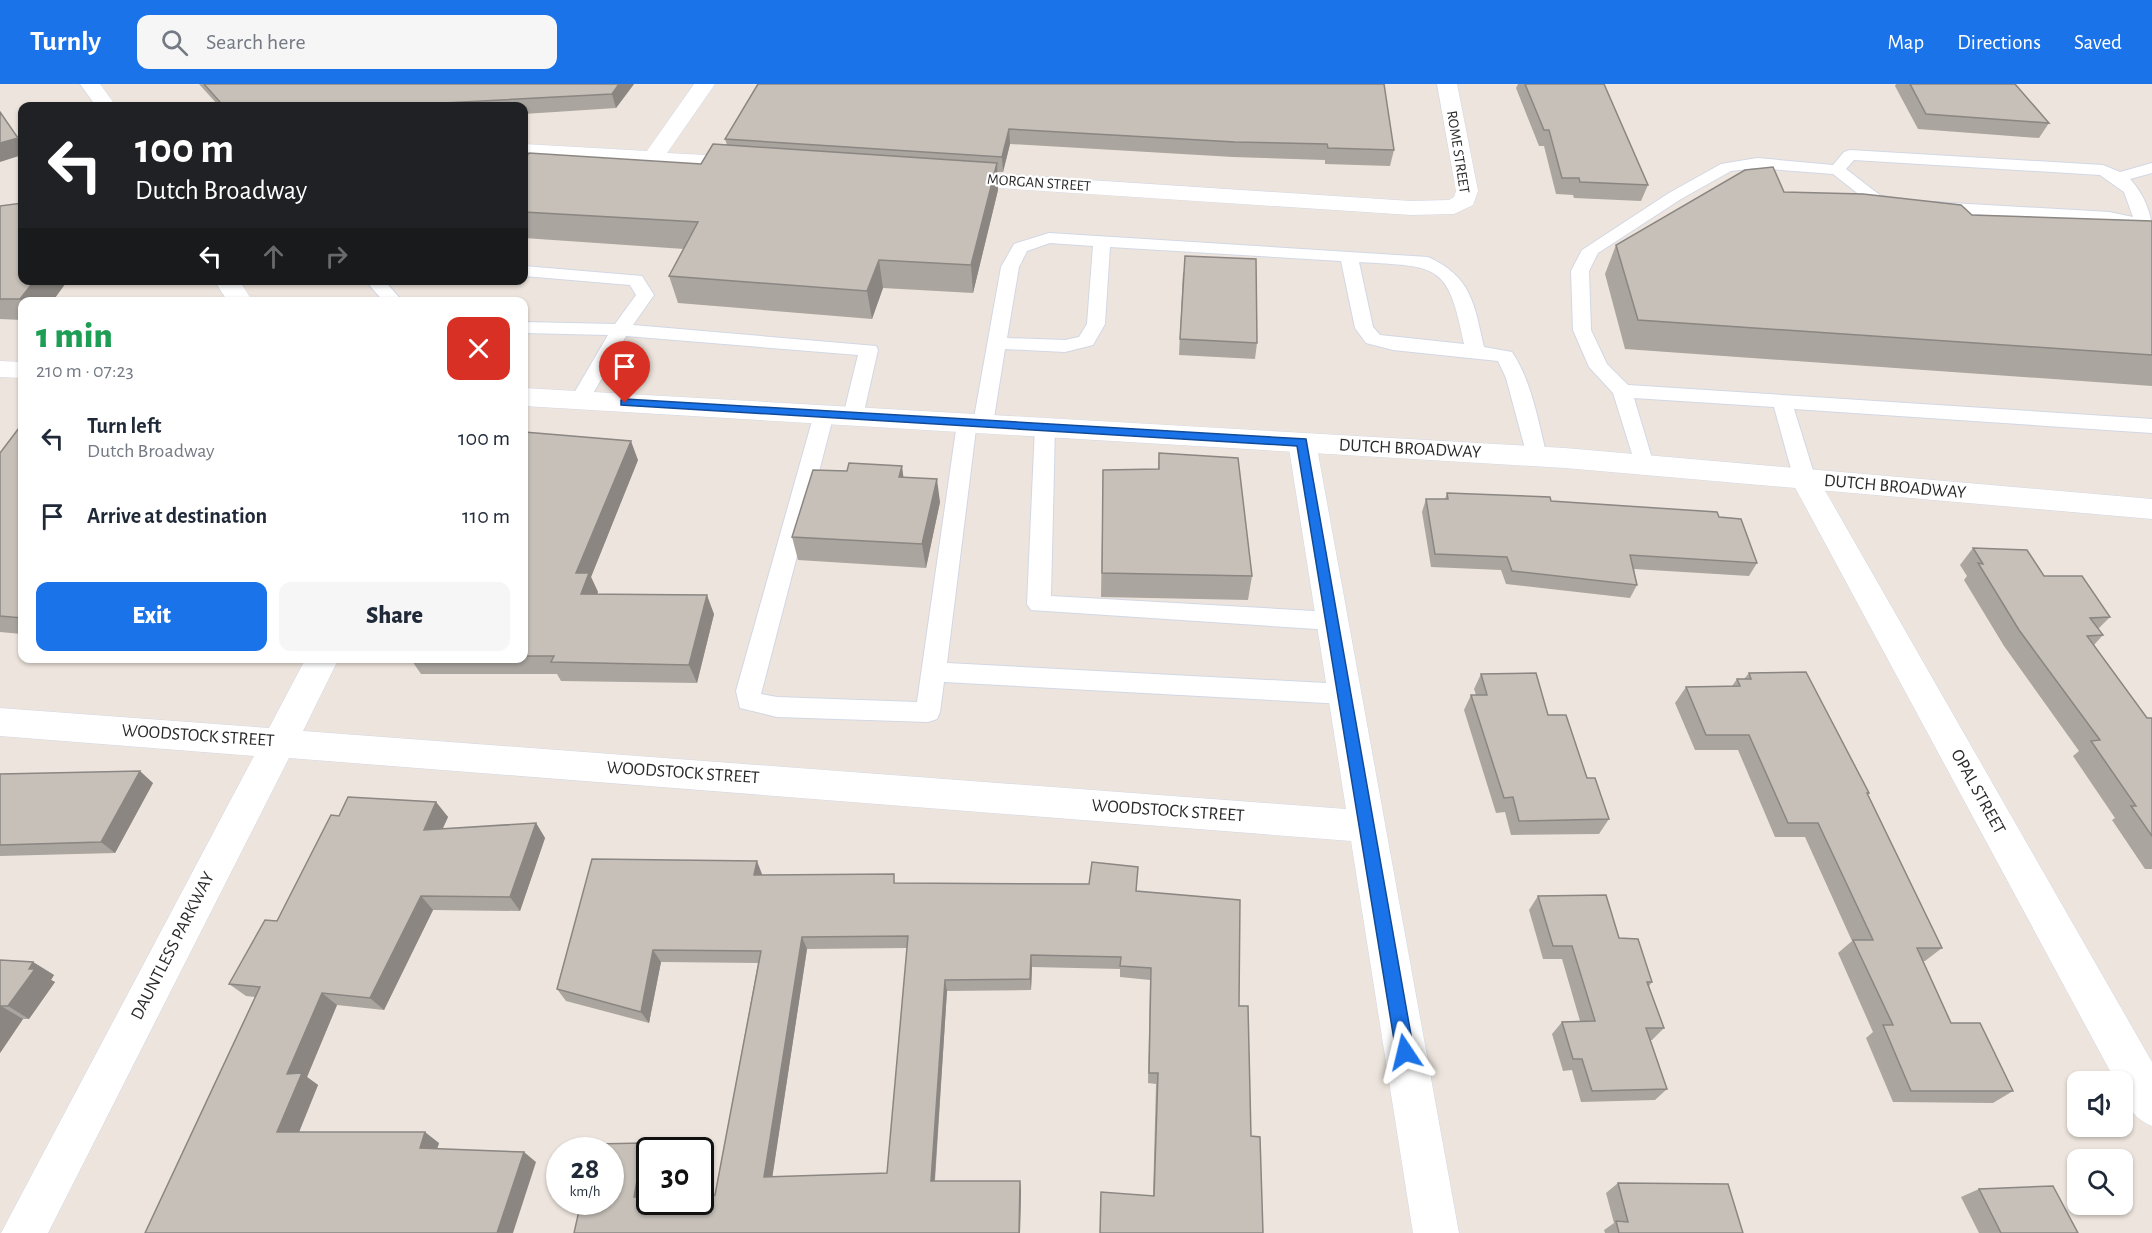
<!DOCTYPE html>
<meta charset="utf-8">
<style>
:root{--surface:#fff;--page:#f6f6f7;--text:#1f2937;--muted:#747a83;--accent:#1a73e8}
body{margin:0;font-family:"Alegreya Sans",sans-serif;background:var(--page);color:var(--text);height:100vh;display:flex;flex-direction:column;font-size:22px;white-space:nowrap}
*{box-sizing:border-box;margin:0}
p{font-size:20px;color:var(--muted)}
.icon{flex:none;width:33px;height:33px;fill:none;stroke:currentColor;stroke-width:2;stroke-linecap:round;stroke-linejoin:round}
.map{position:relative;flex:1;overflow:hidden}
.panel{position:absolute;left:18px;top:213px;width:510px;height:366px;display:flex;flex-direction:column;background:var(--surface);border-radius:12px;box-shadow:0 2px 4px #0004}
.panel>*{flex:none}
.guide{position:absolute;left:18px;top:18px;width:510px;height:183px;border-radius:12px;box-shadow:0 2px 4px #0004;background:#202124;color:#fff;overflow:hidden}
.tools{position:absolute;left:2067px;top:987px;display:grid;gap:12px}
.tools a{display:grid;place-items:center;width:66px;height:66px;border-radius:12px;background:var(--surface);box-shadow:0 2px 4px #0004;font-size:30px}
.speed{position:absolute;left:546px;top:1053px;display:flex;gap:12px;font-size:30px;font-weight:700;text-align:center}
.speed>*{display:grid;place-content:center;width:78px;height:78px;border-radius:50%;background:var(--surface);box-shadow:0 2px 4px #0004;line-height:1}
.speed small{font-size:15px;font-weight:400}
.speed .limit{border:3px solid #111;border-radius:9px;background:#fff;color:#111}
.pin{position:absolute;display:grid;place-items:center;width:51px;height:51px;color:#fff;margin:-62px -26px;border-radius:50% 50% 50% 0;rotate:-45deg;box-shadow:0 0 6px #0007}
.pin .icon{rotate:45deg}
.me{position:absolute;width:66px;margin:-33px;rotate:350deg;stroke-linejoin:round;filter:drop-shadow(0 0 4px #0008)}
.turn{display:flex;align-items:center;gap:21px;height:126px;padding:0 18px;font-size:27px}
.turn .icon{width:78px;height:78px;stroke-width:2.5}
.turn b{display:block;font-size:42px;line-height:51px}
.lanes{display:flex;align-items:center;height:57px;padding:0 18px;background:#0003;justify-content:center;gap:30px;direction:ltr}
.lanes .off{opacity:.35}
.round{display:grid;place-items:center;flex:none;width:63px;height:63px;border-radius:12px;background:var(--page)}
.summary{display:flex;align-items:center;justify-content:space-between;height:102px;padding:0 18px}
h1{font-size:36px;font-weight:800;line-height:45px;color:#1e9e55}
.primary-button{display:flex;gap:12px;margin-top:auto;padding:12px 18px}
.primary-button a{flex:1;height:69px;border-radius:12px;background:var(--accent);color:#fff;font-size:24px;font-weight:800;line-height:69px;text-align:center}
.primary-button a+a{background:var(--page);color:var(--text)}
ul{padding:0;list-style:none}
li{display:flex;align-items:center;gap:18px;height:78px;padding:0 18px}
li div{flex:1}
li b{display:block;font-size:22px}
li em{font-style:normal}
header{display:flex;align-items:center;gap:36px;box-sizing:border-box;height:84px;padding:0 30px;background:var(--accent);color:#fff}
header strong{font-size:28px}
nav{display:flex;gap:33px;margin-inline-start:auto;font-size:21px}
.search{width:420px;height:54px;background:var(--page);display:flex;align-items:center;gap:15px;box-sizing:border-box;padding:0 21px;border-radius:12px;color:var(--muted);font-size:22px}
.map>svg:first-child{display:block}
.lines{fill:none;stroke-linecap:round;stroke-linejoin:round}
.service-casing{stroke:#d2d7e4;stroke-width:2}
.minor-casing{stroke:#d2d7e4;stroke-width:1}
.tertiary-casing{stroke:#d2d7e4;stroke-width:1}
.secondary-casing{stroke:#d2d7e4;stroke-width:1}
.service{fill:#fff;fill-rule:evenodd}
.minor{fill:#fff;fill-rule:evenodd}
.tertiary{fill:#fff;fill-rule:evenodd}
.secondary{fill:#fff;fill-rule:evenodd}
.wall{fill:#aaa59f;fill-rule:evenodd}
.shaded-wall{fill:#8b8682}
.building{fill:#c6c0b9;stroke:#8b8682;stroke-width:1.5;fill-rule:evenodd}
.route{fill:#1a73e8;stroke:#114b97;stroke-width:1.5}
.labels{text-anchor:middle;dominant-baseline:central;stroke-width:4.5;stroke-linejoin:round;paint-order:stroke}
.far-street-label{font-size:15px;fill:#2b2b2b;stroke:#fff}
.street-label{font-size:18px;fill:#2b2b2b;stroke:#fff}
</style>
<header>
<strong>Turnly</strong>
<div class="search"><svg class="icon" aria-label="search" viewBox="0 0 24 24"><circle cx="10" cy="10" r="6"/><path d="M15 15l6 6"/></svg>Search here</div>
<nav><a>Map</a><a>Directions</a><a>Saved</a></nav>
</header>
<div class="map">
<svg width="2152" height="1149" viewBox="0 0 2152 1149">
<rect width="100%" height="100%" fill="#ede5dd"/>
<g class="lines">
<defs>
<path id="service" d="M1850 66 2103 81 2120 88 2152 79V89L2130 95C2143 109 2152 129 2152 147L2109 138 1934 128 1926 123 1934 118 2109 128 2133 133 2124 108 2100 91 1854 76 1846 85 1881 112 1905 117 1907 121 1905 125 1899 126 1870 119 1833 90 1757 84 1731 87 1681 115 1598 169 1589 187 1591 246 1607 280 1628 301 2152 335V349L1794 325 1816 396 1812 401 1805 403 1798 401 1794 396 1774 323 1634 314 1654 381 1651 386H1637L1613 309 1589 283 1573 246 1571 187 1582 166 1669 109 1721 80 1757 74 1833 81 1844 68Z
M1049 149 1428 173C1472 193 1474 220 1484 263L1512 268C1532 298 1538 337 1547 372L1544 377H1530L1527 372 1506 294 1498 277 1393 266 1366 259 1355 244 1341 177 1110 163 1105 240 1093 261 1065 268 1005 265 993 340 990 345H976L947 579 1344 600 1353 603 1356 610 1353 617 1344 620 944 598 940 628 937 635 928 638 777 633 740 624 736 607 814 330 817 325H831L834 330 761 610 777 613 917 618 957 339 960 334H974L1001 183 1014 160ZM1050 159 1093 162 1087 240 1079 253 1065 256 1007 254 1019 183 1027 167ZM1359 178C1438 183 1448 178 1464 260L1380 251 1373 243Z
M524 182 642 192 654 211 633 241 876 262 878 266 863 332 860 337H846L843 332 858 271 626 252 587 320H573L570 316 608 251 524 249V238L615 240 636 211 630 201 524 192Z
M365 196H384L403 218H384Z
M1045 336 1052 338 1055 343 1051 512 1332 528 1340 531 1344 537 1340 543 1332 546 1031 526 1027 520 1035 343 1038 338Z"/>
<path id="minor" d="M694 0H715L667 69 746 73 754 75 757 80 754 85 746 87 524 72V60L647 67Z
M1437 0H1457L1478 107 1473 121 1454 130 1411 131 953 101 945 99 942 94 945 89 953 87 1411 117 1449 116 1454 113 1456 107Z
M1302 349 1312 351 1316 358 1459 1149H1413L1351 757 289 674 48 1149H1L254 672 0 652V624L269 644 306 574H339L303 647 1346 725 1288 358 1292 351Z
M1805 386 1815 389 1819 396 2152 978V1042C2133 1034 2122 1019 2122 998H2116L1791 396 1795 389Z"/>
<path id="tertiary" d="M80 0H100L116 22H96Z
M214 196H239L253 218H228Z"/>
<path id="secondary" d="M0 277 22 278V294L0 293Z
M524 304 1565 364 2152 415V435L1565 384 524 322Z"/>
</defs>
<use href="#service" class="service-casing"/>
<use href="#minor" class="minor-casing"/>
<use href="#tertiary" class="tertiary-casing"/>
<use href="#secondary" class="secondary-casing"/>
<use href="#service" class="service"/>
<use href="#minor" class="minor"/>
<use href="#tertiary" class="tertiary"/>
<use href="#secondary" class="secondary"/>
</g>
<path class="wall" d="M199 0H634L616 24 524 30V22H218L217 20Z
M758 0 1394 66 1390 82 1325 80V76L1233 73 1010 60 1003 88H997L998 106 973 209 883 204 872 235 678 219 669 192 684 165 524 154V75L701 80 727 61 725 55Z
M1518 0H1604L1648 101 1641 117 1574 114 1573 111 1556 110 1544 62H1539L1516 4Z
M1896 0H2015L2049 39 2039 54 1918 45 1895 2Z
M1784 108 1972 131 2152 137V302L1625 265 1605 190 1616 161Z
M0 122 22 196H68L52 218H22V236L0 235Z
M1183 188 1257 259 1255 275 1179 271Z
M22 340V550L0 548V369Z
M524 348 638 376 591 493 598 508 597 510 714 530 697 599 561 597 557 590H421L410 574H524Z
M1159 369 1252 492 1248 516 1101 513 1103 386 1158 385Z
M1447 409 1551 417 1719 433 1757 479 1749 492 1634 485 1637 501 1630 514 1506 500 1501 486 1431 483 1422 428 1426 415H1445Z
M940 418 926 484 798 476 792 453Z
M1973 464 2044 492 2110 533 2098 545 2103 551 2094 561 2147 634H2152V785H2145L2112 736 2115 734 2073 672 2079 667 2004 562 1964 496 1967 492 1960 481Z
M1749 589 1869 709 1867 711 1942 864 1925 877H1923L1951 939 2013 1007 1993 1019 1893 1018 1866 954 1873 948 1838 869 1852 857 1805 753H1775L1738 666H1695L1675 619 1686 603 1732 602 1737 595H1744Z
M1481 590 1548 631 1587 694 1609 735 1599 750 1511 751 1505 728 1496 729 1464 626 1471 611H1476L1474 605Z
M0 690 153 699 115 769 0 772Z
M436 718 448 733 442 745 536 739 545 754 520 827 433 826 384 926 337 921 307 993 318 1001 299 1048 439 1059 437 1065 536 1078 145 1149 255 913 246 912 229 900 277 837 339 732Z
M762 790V791L897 799 1136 807 1239 922 1251 1052 1263 1149 1153 1112 1156 1000 1148 999 1150 896 1120 893V885L1032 883 1031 906 947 907 935 1097 1021 1105 1020 1149H574L650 1066V1087L645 1113 715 1111 758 879 661 878 649 939 566 917 557 905ZM907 864 887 1089 772 1093 807 865Z
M1538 812 1619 854 1652 898 1649 902 1664 944 1652 956H1650L1667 1005 1655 1016 1581 1018 1572 986 1563 987 1552 950 1562 938 1580 937 1562 875H1543L1529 826Z
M0 876 33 878 54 891 51 896 55 898 29 935H23L0 969Z
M1618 1099 1743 1149H1605L1604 1146 1614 1139 1606 1109Z
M1979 1105 2078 1149H1979L1961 1113Z"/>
<path class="shaded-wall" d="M619 0H634L616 24 612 10Z
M444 19 445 22H434Z
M0 28 22 60V71L0 78Z
M1009 45 1010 60 1003 88 1002 73Z
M997 79 998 106 973 209 971 181Z
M879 176 883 204 872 235 867 207Z
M35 196H68L52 218H22V219L20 215Z
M631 357 638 376 591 493 598 508 590 529 581 510 576 489Z
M902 382 905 405 899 393Z
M937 395 940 418 926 484 922 460Z
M707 511 714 530 697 599 689 581Z
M140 687 153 699 115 769 101 758Z
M436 718 448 733 436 760 424 746Z
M536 739 545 754 520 827 510 813Z
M757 777 762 790 760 804 754 791Z
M421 812 433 826 384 926 370 914Z
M802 853 807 865 771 1102 764 1093Z
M653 866 661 878 649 939 641 928Z
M1031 871 1032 883 1031 906 1030 895Z
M33 878 54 891 51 896 55 898 29 935 8 922Z
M945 896 947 907 934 1105 931 1097Z
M322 909 337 921 307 993 318 1001 295 1058 277 1048 287 990Z
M1 922 23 935 0 969V923Z
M425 1048 439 1059 434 1074 420 1064Z
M644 1059 651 1066H650V1087L643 1122 634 1113Z
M524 1068 536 1078 513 1149H497Z
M1020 1097 1021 1105 1020 1149H1019Z"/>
<path class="building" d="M204 0H619L612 10 444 19 434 22H219L216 20 220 18Z
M758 0H1384L1394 66 1328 64 1327 60 1235 58 1009 45 1002 73 725 55Z
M1525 0H1604L1648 101 1580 98 1579 94H1562L1549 46H1544Z
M1910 0H2015L2049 39 1926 30Z
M0 28 18 54 0 59Z
M713 60 997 79 971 181 879 176 867 207 669 192 698 138 524 128V75L529 69 701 80Z
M1773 83 1784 108 1863 110 1961 121 1972 131 2152 137V271L1638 236 1616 161 1745 86Z
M22 119V196H35L20 215H0V122Z
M1185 172 1256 175 1257 259 1180 255Z
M22 340V534L0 532V369Z
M524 348 631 357 576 489H589L581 510 707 511 689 581 551 578 554 572H524Z
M1159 369 1238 374 1252 492 1102 489 1103 386 1159 385Z
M849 379 902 382 899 393 937 395 922 460 792 453 813 386 847 387Z
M1447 409 1550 413 1551 417 1717 428 1719 433 1741 435 1757 479 1630 471 1637 501 1512 487 1507 473 1435 470 1426 415H1448Z
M1973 464 2027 466 2044 492H2082L2110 533 2090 534 2103 551 2087 552 2147 634H2152V752L2131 722H2136L2091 657 2100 656 2019 546 1978 479 1983 480Z
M1806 588 1869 709H1867L1942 864H1917L1951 939H1980L2013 1007H1911L1883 941H1893L1853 856H1873L1818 739H1788L1749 651H1706L1686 603 1740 602 1737 595H1751L1749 589Z
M1536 589 1548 631H1566L1587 694H1595L1609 735 1519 737 1513 713 1504 714 1471 611H1487L1481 590Z
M140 687 101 758 0 761V690Z
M348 713 436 718 424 746 536 739 510 813 421 812 370 914 322 909 287 990 302 989 277 1048H425L420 1064 524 1068 497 1149H145L260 903 229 900 265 836 277 837 331 731 339 732Z
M592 775 757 777 754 791 894 790V799L1089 800 1092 778 1138 783 1136 807 1240 816 1239 922H1248L1251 1052 1260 1053 1263 1149H1100L1101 1108 1154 1112 1158 989H1149L1151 884 1120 882 1121 873 1031 871 1030 895 945 896 931 1097H1020L1019 1149H574L581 1118H610V1066H592L594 1060 644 1059 634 1113H650V1118H700V1112L715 1111 761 867 653 866 641 928 557 905ZM908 852 887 1089 764 1093 802 853Z
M1606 811 1619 854 1638 855 1652 898H1647L1664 944H1646L1667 1005 1592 1007 1582 975H1573L1562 938 1595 937 1572 862H1553L1538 812Z
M0 876 33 878 29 885H35L8 922H1L0 923Z
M1618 1099 1728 1100 1743 1149H1619L1616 1137 1628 1138Z
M2053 1102 2078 1149H2001L1979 1105Z"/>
<path class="route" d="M625 315 1306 355 1414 968 1411 974 1405 977 1399 974 1396 968 1297 362 621 321V316Z"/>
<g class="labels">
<g class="far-street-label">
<text transform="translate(1458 68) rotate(81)">ROME STREET</text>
<text transform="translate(1039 99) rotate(4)">MORGAN STREET</text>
</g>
<g class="street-label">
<text transform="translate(1410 365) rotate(3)">DUTCH BROADWAY</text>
<text transform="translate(1895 403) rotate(5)">DUTCH BROADWAY</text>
<text transform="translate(198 652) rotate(4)">WOODSTOCK STREET</text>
<text transform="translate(683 689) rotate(4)">WOODSTOCK STREET</text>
<text transform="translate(1978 708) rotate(61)">OPAL STREET</text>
<text transform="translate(1168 727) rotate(4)">WOODSTOCK STREET</text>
<text transform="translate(173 862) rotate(-63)">DAUNTLESS PARKWAY</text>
</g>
</g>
</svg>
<div class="tools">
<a><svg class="icon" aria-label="sound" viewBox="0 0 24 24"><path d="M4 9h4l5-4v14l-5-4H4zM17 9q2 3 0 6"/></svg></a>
<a><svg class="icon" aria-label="search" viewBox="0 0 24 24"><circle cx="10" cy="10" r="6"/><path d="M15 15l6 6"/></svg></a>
</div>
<div class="speed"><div>28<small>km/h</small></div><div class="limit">30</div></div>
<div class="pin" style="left:625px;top:319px;background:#d93025"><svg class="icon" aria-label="arrive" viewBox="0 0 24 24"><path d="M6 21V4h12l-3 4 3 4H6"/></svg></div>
<svg class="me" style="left:1405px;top:968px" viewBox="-20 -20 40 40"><path d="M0-17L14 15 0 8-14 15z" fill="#1a73e8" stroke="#fff" stroke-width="4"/></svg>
<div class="guide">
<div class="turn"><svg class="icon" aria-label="left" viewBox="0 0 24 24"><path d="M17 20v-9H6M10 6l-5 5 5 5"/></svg><div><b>100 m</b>Dutch Broadway</div></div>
<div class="lanes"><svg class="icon" aria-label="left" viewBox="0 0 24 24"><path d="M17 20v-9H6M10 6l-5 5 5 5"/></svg><svg class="icon off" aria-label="ahead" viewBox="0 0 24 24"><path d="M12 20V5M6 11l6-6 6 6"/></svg><svg class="icon off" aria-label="right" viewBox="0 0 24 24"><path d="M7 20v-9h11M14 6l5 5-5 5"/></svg></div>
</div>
<section class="panel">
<div class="summary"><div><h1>1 min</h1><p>210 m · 07:23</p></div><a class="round" style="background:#d93025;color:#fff"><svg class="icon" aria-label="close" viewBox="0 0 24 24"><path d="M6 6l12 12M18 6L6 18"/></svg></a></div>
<ul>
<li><svg class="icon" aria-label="left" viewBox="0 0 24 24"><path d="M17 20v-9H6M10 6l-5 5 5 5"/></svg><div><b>Turn left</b><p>Dutch Broadway</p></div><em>100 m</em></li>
<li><svg class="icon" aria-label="arrive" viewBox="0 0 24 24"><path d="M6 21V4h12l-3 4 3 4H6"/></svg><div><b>Arrive at destination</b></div><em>110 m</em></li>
</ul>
<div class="primary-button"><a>Exit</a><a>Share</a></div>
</section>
</div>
